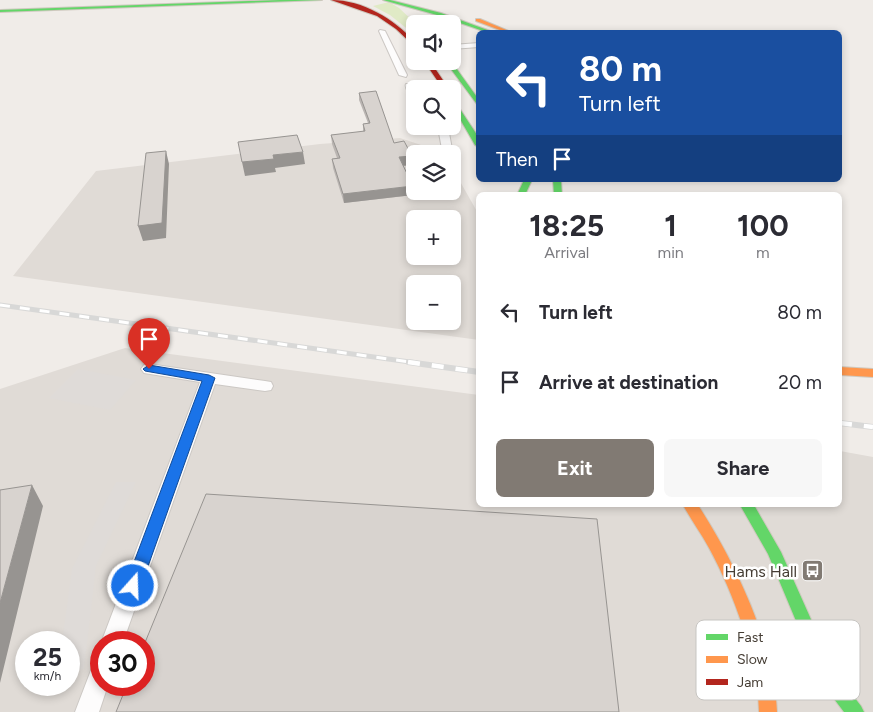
<!DOCTYPE html>
<meta charset="utf-8">
<style>
:root{--surface:#fff;--page:#f7f7f7;--text:#2b2b33;--muted:#7c7c81;--accent:#817a73}
body{margin:0;font-family:Figtree,sans-serif;background:var(--page);color:var(--text);height:100vh;display:flex;flex-direction:column;font-size:19px;white-space:nowrap}
*{box-sizing:border-box;margin:0}
p{font-size:16px;color:var(--muted)}
.icon{flex:none;width:28px;height:28px;fill:none;stroke:currentColor;stroke-width:2;stroke-linecap:round;stroke-linejoin:round}
.map{position:relative;flex:1;overflow:hidden}
.sheet{position:absolute;left:476px;top:192px;width:366px;height:315px;display:flex;flex-direction:column;background:var(--surface);border-radius:8px;box-shadow:0 2px 8px #0003}
.sheet>*{flex:none}
.top-card{position:absolute;left:476px;top:30px;width:366px;height:152px;border-radius:8px;box-shadow:0 2px 8px #0003;background:#1a4fa0;color:#fff;overflow:hidden}
.tools{position:absolute;left:406px;top:15px;display:grid;gap:10px}
.tools a{display:grid;place-items:center;width:55px;height:55px;border-radius:8px;background:var(--surface);box-shadow:0 2px 8px #0003;font-size:25px}
.speed{position:absolute;left:15px;top:631px;display:flex;gap:10px;font-size:25px;font-weight:700;text-align:center}
.speed>*{display:grid;place-content:center;width:65px;height:65px;border-radius:50%;background:var(--surface);box-shadow:0 2px 8px #0003;line-height:1}
.speed small{font-size:12px;font-weight:400}
.speed .limit{border:8px solid #d22;background:#fff;color:#111}
.pin{position:absolute;display:grid;place-items:center;width:42px;height:42px;color:#fff;margin:-51px -21px;border-radius:50% 50% 50% 0;rotate:-45deg;box-shadow:0 0 5px #0007}
.pin .icon{rotate:45deg}
.me{position:absolute;width:55px;margin:-28px;rotate:20deg;stroke-linejoin:round;filter:drop-shadow(0 0 4px #0008)}
.turn{display:flex;align-items:center;gap:18px;height:105px;padding:0 20px;font-size:22px}
.turn .icon{width:65px;height:65px;stroke-width:2.5}
.turn b{display:block;font-size:35px;line-height:42px}
.then{display:flex;align-items:center;height:48px;padding:0 20px;background:#0003;gap:10px;font-size:19px}
.eta{display:flex;justify-content:space-evenly;align-items:center;height:85px;text-align:center}
.eta b{font-size:30px;font-weight:700;line-height:35px}
.button{display:flex;gap:10px;margin-top:auto;padding:10px 20px}
.button a{flex:1;height:58px;border-radius:8px;background:var(--accent);color:#fff;font-size:20px;font-weight:700;line-height:58px;text-align:center}
.button a+a{background:var(--page);color:var(--text)}
ul{padding:0;list-style:none}
li{display:flex;align-items:center;gap:15px;height:70px;padding:0 20px}
li div{flex:1}
li b{display:block;font-size:19px}
li em{font-style:normal}
.map>svg:first-child{display:block}
.industrial{fill:#e0dbd6;fill-rule:evenodd}
.green{fill:#e0eac6}
.parking{fill:#dfdbd8}
.lines{fill:none;stroke-linecap:round;stroke-linejoin:round}
.street-tunnel{stroke:#cec9c4;stroke-width:7;stroke-dasharray:7 3;stroke-linecap:butt}
.street-casing{stroke:#ccc8c4;stroke-width:2}
.fast-casing{stroke:#cfc9bf;stroke-width:2}
.slow-casing{stroke:#cfc9bf;stroke-width:2}
.jam-casing{stroke:#cfc9bf;stroke-width:2}
.street{fill:#fdfcfc;fill-rule:evenodd}
.fast{fill:#63d668;fill-rule:evenodd}
.slow{fill:#ff974d;fill-rule:evenodd}
.jam{fill:#b3261e;fill-rule:evenodd}
.rail-far1-casing{stroke:#d8d8d7;stroke-width:5}
.rail-casing{stroke:#d8d8d7;stroke-width:6}
.rail-far1{stroke:#fff;stroke-width:3;stroke-dasharray:10;stroke-linecap:butt}
.rail{stroke:#fff;stroke-width:4.5;stroke-dasharray:12;stroke-linecap:butt}
.wall{fill:#bab5b2}
.shaded-wall{fill:#979491}
.building{fill:#d8d3cf;stroke:#979491}
.route{fill:#1a73e8;stroke:#114b97}
.labels{text-anchor:middle;dominant-baseline:central;stroke-width:5;stroke-linejoin:round;paint-order:stroke}
.near-poi-label{font-size:16px;fill:#453d34;stroke:#fff;text-anchor:end}
.key{fill:#fff;stroke:#c7c5c2;stroke-width:1}
.key-label{font-size:14px;fill:#453d34}
</style>
<div class="map">
<svg width="873" height="712" viewBox="0 0 873 712">
<rect width="100%" height="100%" fill="#f0ece8"/>
<path class="industrial" d="M400 138 430 148 437 154H415V191H452L453 169 479 215V340L13 276 96 171 320 144ZM415 219H452V256H415ZM415 284H452V321H415Z
M125 348 479 395V505H840V451L873 457V712H0V389ZM26 642H69V685H26ZM101 642H144V685H101Z"/>
<path class="green" d="M389 2 399 8 415 23V35L390 15 373 6Z"/>
<path class="parking" d="M78 369 136 380 110 410 49 398Z
M116 482H136L96 566 84 669 69 673V642H62L72 569Z"/>
<g class="lines">
<path class="street-tunnel" d="M408 51 415 50"/>
<defs>
<path id="street" d="M380 30 385 31 407 75 406 77 399 75 379 31Z
M479 43V47L452 49V45Z
M406 84H412L415 89V97C411 96 404 88 406 84Z
M435 126H444L449 133 452 149 450 151 447 152 442 149 439 133Z
M149 364 265 381 271 382 273 386 271 390 265 391 215 384 123 642 101 643 200 382 144 373 141 369 144 365Z
M101 662V685H108L99 712H75L93 665Z"/>
<path id="fast" d="M280 0H322L0 12V10Z
M383 0H390L441 13 493 32H486L437 15Z
M445 61H451L479 100V107Z
M452 97 479 138V147L475 145 452 105Z
M524 180H532L525 195H517Z
M553 180H561L562 195H554Z
M740 505H754L781 552 834 671 861 706 864 712H844L822 683 768 554Z"/>
<path id="slow" d="M476 19H480L511 32H505L476 21Z
M840 367 873 369V377L840 375Z
M683 505H698C735 562 774 643 777 712H759C758 659 734 594 709 548 701 533 691 520 683 505Z"/>
<path id="jam" d="M331 0C363 0 394 19 415 42V47L396 29 377 16Z
M424 61H430L449 89H443Z"/>
</defs>
<use href="#street" class="street-casing"/>
<use href="#fast" class="fast-casing"/>
<use href="#slow" class="slow-casing"/>
<use href="#jam" class="jam-casing"/>
<use href="#street" class="street"/>
<use href="#fast" class="fast"/>
<use href="#slow" class="slow"/>
<use href="#jam" class="jam"/>
<defs>
<path id="rail-far1" d="M0 305 417 363"/>
<path id="rail" d="M408 362 479 372
M840 423 873 427"/>
</defs>
<use href="#rail-far1" class="rail-far1-casing"/>
<use href="#rail" class="rail-casing"/>
<use href="#rail-far1" class="rail-far1"/>
<use href="#rail" class="rail"/>
</g>
<path class="wall" d="M359 93 394 143 412 165 403 166 413 195 344 203 333 168 332 159 337 158 332 144 331 135 363 132V124L368 123 359 100Z"/>
<path class="shaded-wall" d="M166 151 169 164 166 238 143 241 138 226Z
M303 152 305 164 275 168 276 172 245 176 242 162 273 155Z
M412 156V165L399 166V157Z
M413 186V195L344 203 343 194Z
M32 485 43 506 0 683V603Z"/>
<path class="building" d="M376 91 394 143 404 141 412 156 399 157 413 186 343 194 332 159 340 158 331 135 365 131 363 124 370 123 359 93Z
M297 135 303 152 273 155 274 159 242 162 238 142Z
M166 151 162 223 138 226 146 153Z
M32 485 0 603V490Z
M206 494 597 519 619 712H116L127 685H144V645Z"/>
<path class="route" d="M149 365 209 375 215 378 141 586 138 591 133 593 127 591 125 586 202 381 145 371 143 369Z"/>
<defs>
<symbol id="bus-square" viewBox="-11 -11 22 22"><rect x="-9" y="-9" width="18" height="18" rx="4" fill="#817a73" stroke="#fff"/><path d="M-5-6H5V4H4V6H2V4H-2V6H-4V4H-5ZM-3.5-4V0h7V-4ZM-3.5 1.2v1.5H-2V1.2ZM2 1.2v1.5H3.5V1.2Z" fill="#fff"/></symbol>
</defs>
<g fill-rule="evenodd">
<use href="#bus-square" x="800" y="558" width="25" height="25"/>
</g>
<g class="labels">
<g class="near-poi-label">
<text x="797" y="571">Hams Hall</text>
</g>
</g>
<rect x="696" y="620" width="164" height="80" rx="8" class="key"/>
<rect x="706" y="634" width="22" height="6" fill="#63d668"/>
<rect x="706" y="656" width="22" height="7" fill="#ff974d"/>
<rect x="706" y="679" width="22" height="6" fill="#b3261e"/>
<g class="key-label">
<text x="737" y="642">Fast</text>
<text x="737" y="664">Slow</text>
<text x="737" y="687">Jam</text>
</g>
</svg>
<div class="tools">
<a><svg class="icon" aria-label="sound" viewBox="0 0 24 24"><path d="M4 9h4l5-4v14l-5-4H4zM17 9q2 3 0 6"/></svg></a>
<a><svg class="icon" aria-label="search" viewBox="0 0 24 24"><circle cx="10" cy="10" r="6"/><path d="M15 15l6 6"/></svg></a>
<a><svg class="icon" aria-label="layers" viewBox="0 0 24 24"><path d="M12 4l9 5-9 5-9-5zM3 14l9 5 9-5"/></svg></a>
<a>+</a>
<a>−</a>
</div>
<div class="speed"><div>25<small>km/h</small></div><div class="limit">30</div></div>
<div class="pin" style="left:149px;top:369px;background:#d93025"><svg class="icon" aria-label="arrive" viewBox="0 0 24 24"><path d="M6 21V4h12l-3 4 3 4H6"/></svg></div>
<svg class="me" style="left:133px;top:586px" viewBox="-20 -20 40 40"><circle r="17" fill="#1a73e8" stroke="#fff" stroke-width="3"/><path d="M0-11L8 9 0 5-8 9z" fill="#fff"/></svg>
<div class="top-card">
<div class="turn"><svg class="icon" aria-label="left" viewBox="0 0 24 24"><path d="M17 20v-9H6M10 6l-5 5 5 5"/></svg><div><b>80 m</b>Turn left</div></div>
<div class="then">Then<svg class="icon" aria-label="arrive" viewBox="0 0 24 24"><path d="M6 21V4h12l-3 4 3 4H6"/></svg></div>
</div>
<section class="sheet">
<div class="eta">
<div><b>18:25</b><p>Arrival</p></div>
<div><b>1</b><p>min</p></div>
<div><b>100</b><p>m</p></div>
</div>
<ul>
<li><svg class="icon" aria-label="left" viewBox="0 0 24 24"><path d="M17 20v-9H6M10 6l-5 5 5 5"/></svg><div><b>Turn left</b></div><em>80 m</em></li>
<li><svg class="icon" aria-label="arrive" viewBox="0 0 24 24"><path d="M6 21V4h12l-3 4 3 4H6"/></svg><div><b>Arrive at destination</b></div><em>20 m</em></li>
</ul>
<div class="button"><a>Exit</a><a>Share</a></div>
</section>
</div>
